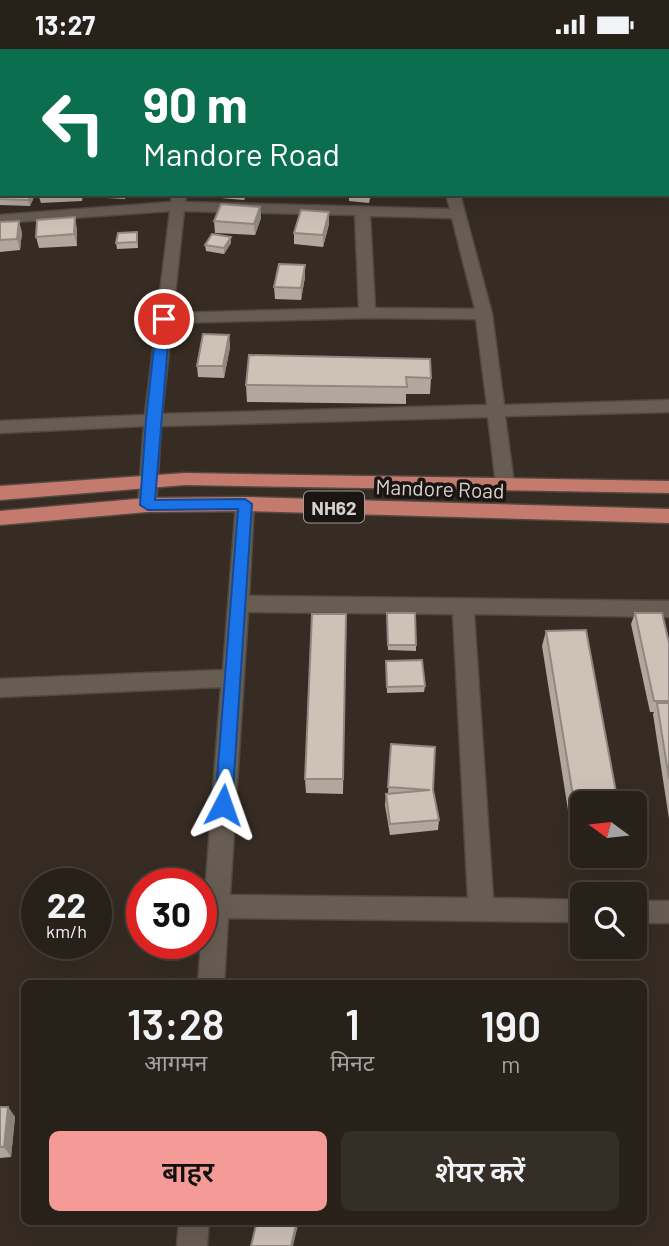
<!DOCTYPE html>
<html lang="hi">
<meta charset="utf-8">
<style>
:root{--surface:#28211a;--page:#342e27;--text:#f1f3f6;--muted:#a5a3a2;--line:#443e39;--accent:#f59b97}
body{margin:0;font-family:Barlow,"Noto Sans Devanagari",sans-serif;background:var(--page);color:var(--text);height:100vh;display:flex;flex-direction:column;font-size:26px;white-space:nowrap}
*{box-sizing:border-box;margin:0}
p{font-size:23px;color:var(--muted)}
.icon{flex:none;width:38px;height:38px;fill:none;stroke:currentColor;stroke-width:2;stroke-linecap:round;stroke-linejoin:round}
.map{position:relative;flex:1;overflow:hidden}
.side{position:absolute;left:21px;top:931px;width:626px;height:245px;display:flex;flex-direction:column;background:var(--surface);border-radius:10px;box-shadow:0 7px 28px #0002,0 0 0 2px var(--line)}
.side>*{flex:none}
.guide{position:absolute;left:0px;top:0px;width:670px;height:147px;box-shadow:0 7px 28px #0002,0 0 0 2px var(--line);background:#0b6e4f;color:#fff;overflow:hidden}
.needle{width:46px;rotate:285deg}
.controls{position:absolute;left:570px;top:742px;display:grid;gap:14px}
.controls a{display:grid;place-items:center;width:77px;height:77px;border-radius:10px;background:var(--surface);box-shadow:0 7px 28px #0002,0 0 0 2px var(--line);font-size:35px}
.speed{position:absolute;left:21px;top:819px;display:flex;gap:14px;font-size:35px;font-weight:700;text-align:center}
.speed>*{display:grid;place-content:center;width:91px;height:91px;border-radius:50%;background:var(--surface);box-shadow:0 7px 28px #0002,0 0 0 2px var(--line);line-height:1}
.speed small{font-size:18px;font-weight:400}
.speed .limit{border:10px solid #d22;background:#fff;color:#111}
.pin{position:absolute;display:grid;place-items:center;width:60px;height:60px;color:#fff;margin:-30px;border:4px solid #fff;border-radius:50%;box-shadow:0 2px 7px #0007}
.me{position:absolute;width:77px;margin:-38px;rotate:4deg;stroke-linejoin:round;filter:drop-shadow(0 0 5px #0008)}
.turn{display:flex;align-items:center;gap:24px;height:147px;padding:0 28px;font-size:32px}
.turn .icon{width:91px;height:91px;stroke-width:2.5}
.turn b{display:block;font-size:49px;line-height:60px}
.eta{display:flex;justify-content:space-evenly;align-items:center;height:119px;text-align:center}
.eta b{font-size:42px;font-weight:600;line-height:49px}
.action{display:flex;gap:14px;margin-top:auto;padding:14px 28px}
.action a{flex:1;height:80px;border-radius:10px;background:var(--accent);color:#111;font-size:28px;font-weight:600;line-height:80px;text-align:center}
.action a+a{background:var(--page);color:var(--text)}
.status{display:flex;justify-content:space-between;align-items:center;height:49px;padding:0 35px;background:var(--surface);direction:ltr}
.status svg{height:19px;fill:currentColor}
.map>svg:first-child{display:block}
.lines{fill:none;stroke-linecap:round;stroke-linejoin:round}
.minor-casing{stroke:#514942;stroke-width:3}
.highway-casing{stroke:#514942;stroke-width:3}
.minor{fill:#685d53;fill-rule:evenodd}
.highway{fill:#c57a6e;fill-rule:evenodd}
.rail{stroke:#9b948d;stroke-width:3.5;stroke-dasharray:8 8;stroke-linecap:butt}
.wall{fill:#b1a79d}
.shaded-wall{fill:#908880}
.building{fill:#cec2b7;stroke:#908880;stroke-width:2}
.route{fill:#1a73e8;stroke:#114b97;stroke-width:2}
.labels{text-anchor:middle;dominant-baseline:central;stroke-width:7;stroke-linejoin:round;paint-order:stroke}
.shield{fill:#1a1512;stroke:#9f9994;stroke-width:2}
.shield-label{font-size:19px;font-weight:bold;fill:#d8d2cc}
.street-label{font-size:21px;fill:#d8d2cc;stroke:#1a1512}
</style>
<div class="status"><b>13:27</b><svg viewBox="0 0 49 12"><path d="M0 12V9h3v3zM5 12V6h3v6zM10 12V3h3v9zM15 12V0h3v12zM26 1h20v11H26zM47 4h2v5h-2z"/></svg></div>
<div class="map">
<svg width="669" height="1197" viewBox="0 0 669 1197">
<rect width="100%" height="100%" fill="#362c23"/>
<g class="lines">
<defs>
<path id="minor" d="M228 0H259L260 2H229Z
M270 0H282L269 2Z
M335 0H360L334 2Z
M533 0H547L548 2H534Z
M668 16H669V24H668Z
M0 45H2V53H0Z
M668 114H669V122H668Z
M172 145H186L185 153 450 160 446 145H460L492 265 504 356 669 351V363L505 367 514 435 512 440H498L496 435 488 368 161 377 156 456 154 461H140L138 456 144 377 0 384V372L145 366 170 162 0 174V166L171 153ZM184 162 355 166 359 259 173 264ZM370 167 452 169 475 260 375 259ZM367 269 476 270 487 356 162 365 172 274Z
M245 448 252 450 254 455 249 547 669 552V568L474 565 493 849 583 851V873L228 869 224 934H198L221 638 0 648V630L223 621 236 455 238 450ZM248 563 453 565 468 849 230 846Z
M635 852H669V874H635Z
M179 1172H209L207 1197H177Z"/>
<path id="highway" d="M185 424 669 432V444L185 436 0 451V437Z
M245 448 669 460V474L245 462 147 463 0 476V462L147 449Z"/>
</defs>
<use href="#minor" class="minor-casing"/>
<use href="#highway" class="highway-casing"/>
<use href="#minor" class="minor"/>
<use href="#highway" class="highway"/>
<path class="rail" d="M444 2 456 0"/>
</g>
<path class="wall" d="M64 0H112L111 2H63Z
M113 0H142L141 2H113Z
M0 68H2V100H0Z
M0 103H2V126H0Z
M0 141 2 145H33L34 148 30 157 0 156Z
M83 145 82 152 41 154 39 148Z
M86 145H126L125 150 87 148Z
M221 145H247L244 151 221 149Z
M349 145H371L369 154 349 152Z
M260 158 261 169 255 186 215 184 214 172Z
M0 173 22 183 20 201 0 203Z
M329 175 323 198 294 195V184Z
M77 180V197L39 199 36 188Z
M137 183 138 199 117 200 116 194Z
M231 188V194L224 205 206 202 205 196Z
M305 228 301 251 275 250 274 238Z
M229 286 230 298 224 329 198 328 197 317Z
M249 306 431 329 430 345H406V355L247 353 246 336Z
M635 564 669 594V770L653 665 654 663H650L631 575Z
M346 565 343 745 306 744 305 730Z
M387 569 416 596V602L388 601Z
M546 582 583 754V780H571L542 597Z
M386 612 425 637 424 643 387 644Z
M391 695 433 741 439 771 438 781 390 786 385 756 386 745H388Z
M0 1058H8L15 1068 11 1108 0 1109Z"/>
<path class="shaded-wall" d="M52 0H62L61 2H50Z
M31 145H33L34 148 30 157 28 151Z
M260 158 261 169 255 186 254 175Z
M329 163V175L323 198V186Z
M75 168 77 180V197L74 185Z
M19 172 22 183 20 201 17 190Z
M231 188V194L224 205V199Z
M305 216V228L301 251V239Z
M229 286 230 298 224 329 223 317Z
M8 1058 15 1068 11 1108 4 1098Z
M297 1172H299L293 1197H291Z"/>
<path class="building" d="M30 0H52L50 2H28Z
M64 0H97L96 2H63Z
M159 0H177V2H158Z
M177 0H219L218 2 176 1Z
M0 68H2V89H0Z
M0 103H2V114L0 115Z
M0 141H2V145H31L28 151 0 150Z
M40 145H81L39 148Z
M221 155 260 158 254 175 214 172Z
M301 161 329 163 323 186 294 184Z
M75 168 74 185 36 188 37 171Z
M19 172 17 190 0 191V173Z
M137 183V193L116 194 118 184Z
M212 185 231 188 224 199 205 196Z
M279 215 305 216 301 239 274 238Z
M203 285 229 286 223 317H197Z
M249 306 430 310 431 329 406 328 407 338 246 336Z
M387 564H415L416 596H388Z
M635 564H662L669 594V652H654Z
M312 565H346L343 730H305Z
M586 581 618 754H583V765H576L546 582Z
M422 611 425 637 387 638 386 612Z
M657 654H669V730Z
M391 695 435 698 433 741 439 771 390 775 386 745 430 741 388 738Z
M0 1058H8L4 1098H0Z
M257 1172H297L291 1197H251Z"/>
<path class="route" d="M164 266 170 270 155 451 245 450 252 455 232 756 230 761 223 763 217 761 215 756 238 460 148 461 140 456 146 371 157 270Z"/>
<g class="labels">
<rect class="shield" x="304" y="442.5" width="60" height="31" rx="5"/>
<g class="shield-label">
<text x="334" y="458">NH62</text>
</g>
<g class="street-label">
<text transform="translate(440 439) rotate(2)">Mandore Road</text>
</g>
</g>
</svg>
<div class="controls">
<a><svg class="needle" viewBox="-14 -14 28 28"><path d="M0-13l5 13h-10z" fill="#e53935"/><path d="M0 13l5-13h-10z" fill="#a5a3a2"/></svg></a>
<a><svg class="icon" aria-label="search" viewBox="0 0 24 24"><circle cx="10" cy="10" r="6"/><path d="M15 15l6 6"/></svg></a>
</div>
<div class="speed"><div>22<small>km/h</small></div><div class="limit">30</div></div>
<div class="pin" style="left:164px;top:270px;background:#d93025"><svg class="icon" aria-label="arrive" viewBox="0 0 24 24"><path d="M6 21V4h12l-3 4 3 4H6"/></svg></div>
<svg class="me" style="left:223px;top:756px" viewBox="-20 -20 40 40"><path d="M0-17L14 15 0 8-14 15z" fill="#1a73e8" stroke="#fff" stroke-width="4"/></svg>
<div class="guide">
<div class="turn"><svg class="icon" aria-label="left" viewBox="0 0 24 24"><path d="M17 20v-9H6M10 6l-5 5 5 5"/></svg><div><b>90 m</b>Mandore Road</div></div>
</div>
<section class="side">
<div class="eta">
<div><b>13:28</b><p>आगमन</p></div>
<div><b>1</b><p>मिनट</p></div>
<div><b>190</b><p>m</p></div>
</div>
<div class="action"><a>बाहर</a><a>शेयर करें</a></div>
</section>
</div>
